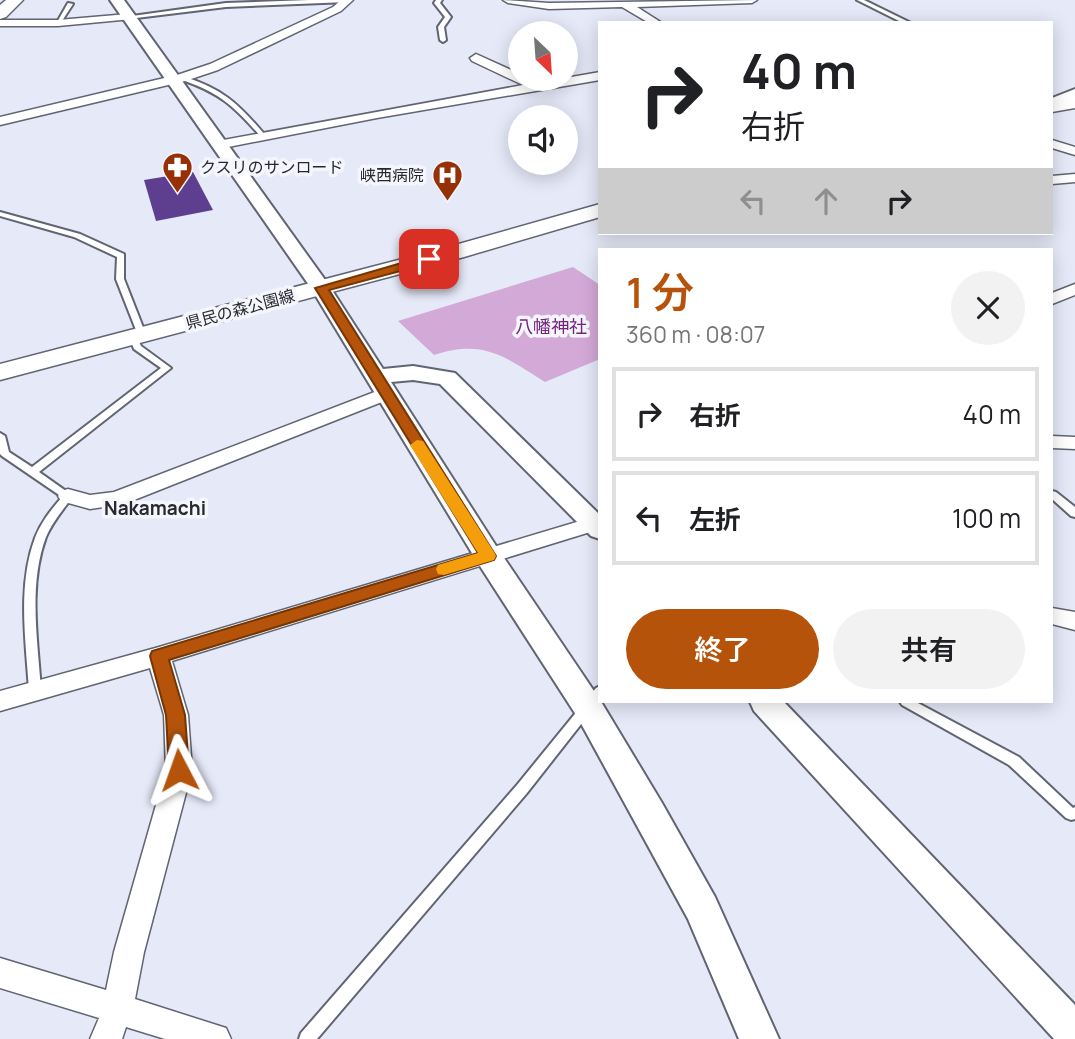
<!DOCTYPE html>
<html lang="ja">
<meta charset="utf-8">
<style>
:root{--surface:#fff;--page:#f2f2f2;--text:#202124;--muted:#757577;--line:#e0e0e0;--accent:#b45309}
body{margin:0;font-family:Manrope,"Noto Sans JP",sans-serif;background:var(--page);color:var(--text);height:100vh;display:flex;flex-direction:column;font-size:26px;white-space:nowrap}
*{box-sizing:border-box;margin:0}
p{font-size:23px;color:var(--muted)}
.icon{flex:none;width:38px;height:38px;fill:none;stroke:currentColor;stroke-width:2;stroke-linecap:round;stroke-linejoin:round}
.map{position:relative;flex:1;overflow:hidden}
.sheet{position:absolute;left:598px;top:248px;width:455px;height:455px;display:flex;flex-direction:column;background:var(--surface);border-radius:0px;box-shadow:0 4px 18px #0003}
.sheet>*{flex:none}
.hud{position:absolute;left:598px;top:21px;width:455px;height:214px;border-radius:0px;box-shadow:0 4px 18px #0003;background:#fff;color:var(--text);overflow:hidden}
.needle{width:46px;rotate:155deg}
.tools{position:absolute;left:508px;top:21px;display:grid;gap:14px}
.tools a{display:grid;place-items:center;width:70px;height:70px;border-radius:50%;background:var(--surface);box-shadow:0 4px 18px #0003;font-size:35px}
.pin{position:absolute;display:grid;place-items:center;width:60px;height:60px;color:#fff;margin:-30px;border-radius:14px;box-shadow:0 4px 10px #0006}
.me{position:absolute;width:77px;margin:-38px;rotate:356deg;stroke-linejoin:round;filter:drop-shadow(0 0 5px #0008)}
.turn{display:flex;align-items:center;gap:24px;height:147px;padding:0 28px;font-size:32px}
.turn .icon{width:91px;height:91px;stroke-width:2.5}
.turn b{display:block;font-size:49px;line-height:60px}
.lanes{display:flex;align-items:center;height:66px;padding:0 28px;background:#0003;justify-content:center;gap:35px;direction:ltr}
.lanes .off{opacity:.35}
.round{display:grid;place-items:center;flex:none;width:74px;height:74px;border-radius:37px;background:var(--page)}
.head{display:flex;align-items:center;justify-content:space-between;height:119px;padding:0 28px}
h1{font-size:42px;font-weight:600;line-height:52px;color:var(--accent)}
.action{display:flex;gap:14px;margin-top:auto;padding:14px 28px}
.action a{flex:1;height:80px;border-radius:42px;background:var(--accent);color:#fff;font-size:28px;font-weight:600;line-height:80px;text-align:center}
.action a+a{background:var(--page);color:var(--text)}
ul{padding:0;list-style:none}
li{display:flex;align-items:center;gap:21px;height:94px;margin:0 14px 10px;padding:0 14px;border:4px solid var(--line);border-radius:0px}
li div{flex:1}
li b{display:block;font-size:26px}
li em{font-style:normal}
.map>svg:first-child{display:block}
.green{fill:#d3a9d7}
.building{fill:#5e3f8f}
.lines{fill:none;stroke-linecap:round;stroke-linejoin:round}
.service-casing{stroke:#616471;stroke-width:4}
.minor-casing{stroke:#616471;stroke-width:3}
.tertiary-casing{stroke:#616471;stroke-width:4}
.secondary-casing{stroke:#616471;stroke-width:3}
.primary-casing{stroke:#616471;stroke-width:3}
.service{fill:#fff;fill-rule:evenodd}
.minor{fill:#fff;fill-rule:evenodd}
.tertiary{fill:#fff;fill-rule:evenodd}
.secondary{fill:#fff;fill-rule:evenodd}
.primary{fill:#fff;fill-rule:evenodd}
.route{fill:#b45309;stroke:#753606;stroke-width:2}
.slow{fill:#f59e0b}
.labels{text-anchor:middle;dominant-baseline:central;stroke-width:7;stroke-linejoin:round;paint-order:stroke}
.far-poi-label{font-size:16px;fill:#28292f;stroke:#f5f6fc;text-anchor:start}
.far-street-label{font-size:16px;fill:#28292f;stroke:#f5f6fc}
.park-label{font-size:18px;fill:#75257e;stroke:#f5f6fc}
.neighbourhood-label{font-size:19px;font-weight:bold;fill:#28292f;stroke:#f5f6fc}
</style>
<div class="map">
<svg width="1075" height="1039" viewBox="0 0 1075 1039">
<rect width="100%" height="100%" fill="#e5e9f8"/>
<path class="green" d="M573 267 600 285V359L545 382C504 356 483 339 434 355L398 321Z"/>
<path class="building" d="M193 172 213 210 156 221 144 180Z"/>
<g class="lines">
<defs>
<path id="service" d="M309 0H351L348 2 226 7 128 19 125 17 226 3Z
M436 0H442L440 3 451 17 444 27 446 40 443 42 440 40 438 27 445 17 434 3Z
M857 0H864L911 23H903Z
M68 3 73 4 60 24H56Z
M181 76C222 88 238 103 265 135V137H261C234 106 219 92 179 79L178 78Z
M0 212 80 234 124 254V279L146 335 145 337 142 338 138 335 116 279 117 257 74 237 0 216Z
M133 334 136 335 141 346 171 368 39 472 73 496C63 510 53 521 46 537 28 585 38 642 41 691L39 694 35 696 31 694 29 691C26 642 17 586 35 538 41 522 51 510 62 497L2 456 0 454V433L5 436 9 452 32 467 161 368 134 349 129 337Z
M1052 491 1056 492 1075 507V517L1071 516 1052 499Z
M600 686V700L527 793 317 1039H299L301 1033 517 785 596 688Z
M900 702H916L1019 757 1073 808 1075 807V819L1071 820 1066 818 1009 765 902 705Z"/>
<path id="minor" d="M341 0H353L341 11 218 70 185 81 0 125V117L177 75 210 64 333 7Z
M503 0 549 3 757 0 752 3 637 7 662 23H649L622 7 549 9 508 3Z
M128 14 132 15V19L58 26H0V20H58Z
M476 54 520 74V79L537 83 600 72V80L377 118 218 149 211 145 218 141 523 85 472 61 470 58Z
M1052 140 1075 147V155L1052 148Z
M1075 174V182L1052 184V176Z
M1075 284V295L1052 304V293Z
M385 388 392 390 394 394 392 398 124 504 90 509 61 501 58 496 61 491 68 489 90 495 114 492Z
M1052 436 1075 437V449L1052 448Z
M600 515V529L172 661 188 715 192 770 144 952 135 999 226 1028 231 1039H165L126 1027 122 1039H90L99 1018 0 988V958L106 990 114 952 166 770 164 715 150 668 0 711V691L159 647Z
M1052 608 1075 612V630L1052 624Z"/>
<path id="tertiary" d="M110 0H124L328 284 383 369 413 366 455 373 600 515V539L591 536 440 384 413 380 391 382 498 549 600 700 662 803 715 897 779 1039H739L688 919 578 718 478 563 311 288Z
M1075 89V100L1052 109V98Z
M750 702H784L1075 1005V1039H1054L754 711Z"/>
<path id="secondary" d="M1075 98V108L1052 112V102Z
M600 204V217L464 257 0 380V364L448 247Z"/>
<path id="primary" d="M6 0H23L6 17 0 19V5Z"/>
</defs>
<use href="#service" class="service-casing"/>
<use href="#minor" class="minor-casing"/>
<use href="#tertiary" class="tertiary-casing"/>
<use href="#secondary" class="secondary-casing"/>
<use href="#primary" class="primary-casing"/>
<use href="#service" class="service"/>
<use href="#minor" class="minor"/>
<use href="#tertiary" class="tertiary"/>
<use href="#secondary" class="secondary"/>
<use href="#primary" class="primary"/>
</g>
<path class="route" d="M429 255 434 256V262L329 290 496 556 494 560 169 660 185 715 189 770 186 776 179 778 172 776 169 770 166 715 150 656 152 651 478 553 315 288Z"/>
<path class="slow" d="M417 440 423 441 494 552 496 556 494 560 444 575 438 574 436 569 438 565 478 553 410 445Z"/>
<defs>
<symbol id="pharmacy-pin" viewBox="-11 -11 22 30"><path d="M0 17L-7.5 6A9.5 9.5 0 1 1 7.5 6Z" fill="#963007" stroke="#f5f6fc"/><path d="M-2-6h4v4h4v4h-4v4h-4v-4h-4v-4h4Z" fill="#fff"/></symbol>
<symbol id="hospital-pin" viewBox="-11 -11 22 30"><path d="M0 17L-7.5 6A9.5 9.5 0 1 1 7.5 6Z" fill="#963007" stroke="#f5f6fc"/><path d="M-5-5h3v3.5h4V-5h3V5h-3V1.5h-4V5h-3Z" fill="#fff"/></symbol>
</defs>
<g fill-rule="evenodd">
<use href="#pharmacy-pin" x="160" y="150" width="35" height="47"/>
<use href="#hospital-pin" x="430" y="158" width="35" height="47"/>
</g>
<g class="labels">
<g class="far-poi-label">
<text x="200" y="167">クスリのサンロード</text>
<text x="424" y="175" text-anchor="end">峡西病院</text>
</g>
<g class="far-street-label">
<text transform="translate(240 309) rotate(-15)">県民の森公園線</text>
</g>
<g class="park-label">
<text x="551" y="326">八幡神社</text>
</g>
<g class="neighbourhood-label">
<text x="155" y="508">Nakamachi</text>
</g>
</g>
</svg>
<div class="tools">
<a><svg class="needle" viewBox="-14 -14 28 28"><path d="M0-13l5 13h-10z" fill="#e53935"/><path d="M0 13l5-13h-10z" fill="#757577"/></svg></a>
<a><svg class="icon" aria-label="sound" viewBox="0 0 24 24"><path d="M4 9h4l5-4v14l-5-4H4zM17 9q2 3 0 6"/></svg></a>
</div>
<div class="pin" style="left:429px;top:259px;background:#d93025"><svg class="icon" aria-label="arrive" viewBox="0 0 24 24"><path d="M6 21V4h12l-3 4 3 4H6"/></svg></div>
<svg class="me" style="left:179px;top:770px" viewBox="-20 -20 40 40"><path d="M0-17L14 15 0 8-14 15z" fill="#b45309" stroke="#fff" stroke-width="4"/></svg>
<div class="hud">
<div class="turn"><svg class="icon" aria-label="right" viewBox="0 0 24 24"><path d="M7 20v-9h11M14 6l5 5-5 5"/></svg><div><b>40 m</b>右折</div></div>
<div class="lanes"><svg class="icon off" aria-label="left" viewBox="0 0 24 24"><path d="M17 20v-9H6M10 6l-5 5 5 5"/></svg><svg class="icon off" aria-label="ahead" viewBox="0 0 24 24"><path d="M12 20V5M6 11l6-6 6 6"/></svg><svg class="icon" aria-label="right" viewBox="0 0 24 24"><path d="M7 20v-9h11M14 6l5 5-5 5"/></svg></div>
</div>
<section class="sheet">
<div class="head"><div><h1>1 分</h1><p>360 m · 08:07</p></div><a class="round"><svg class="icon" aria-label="close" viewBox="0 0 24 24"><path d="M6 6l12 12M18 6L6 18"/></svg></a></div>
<ul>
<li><svg class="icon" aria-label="right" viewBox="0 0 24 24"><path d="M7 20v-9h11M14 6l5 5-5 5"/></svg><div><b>右折</b></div><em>40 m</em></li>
<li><svg class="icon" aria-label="left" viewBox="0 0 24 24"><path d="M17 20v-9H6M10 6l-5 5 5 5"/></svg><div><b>左折</b></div><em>100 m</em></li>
</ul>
<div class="action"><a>終了</a><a>共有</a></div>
</section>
</div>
